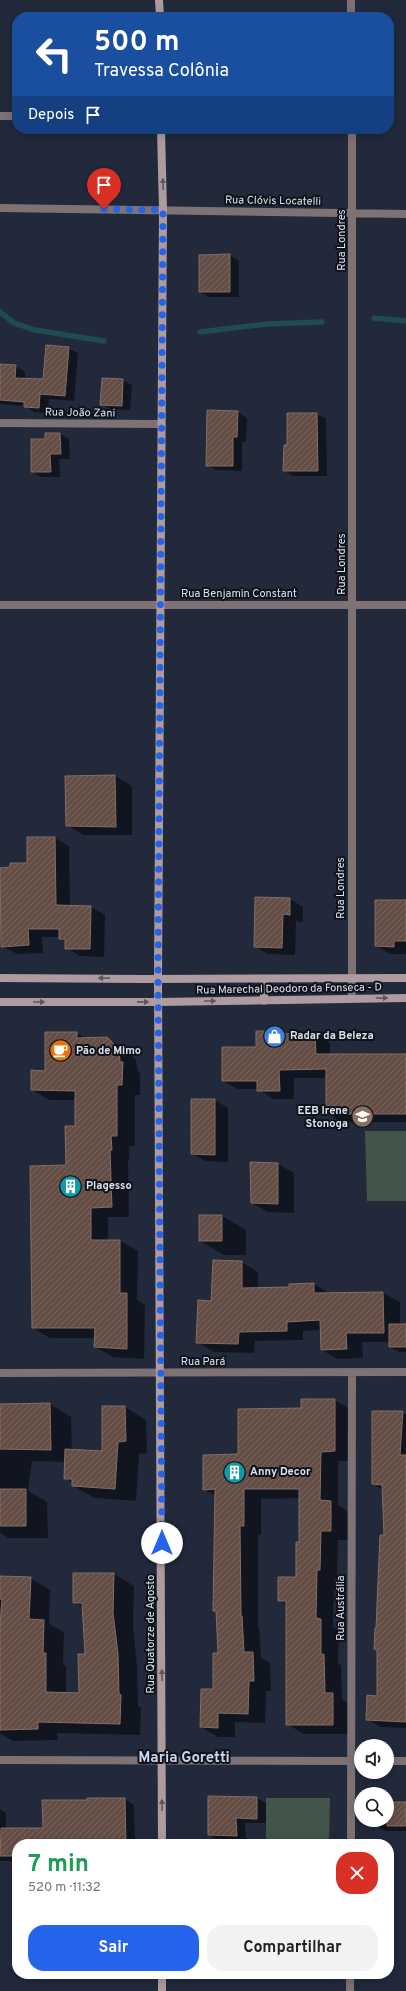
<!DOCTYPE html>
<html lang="pt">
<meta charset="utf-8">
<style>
:root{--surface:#fff;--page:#f2f2f2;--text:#202124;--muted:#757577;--accent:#2563eb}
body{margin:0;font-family:Overpass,sans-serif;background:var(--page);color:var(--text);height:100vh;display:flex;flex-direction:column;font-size:15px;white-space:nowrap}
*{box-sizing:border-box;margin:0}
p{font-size:13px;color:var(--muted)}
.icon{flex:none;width:22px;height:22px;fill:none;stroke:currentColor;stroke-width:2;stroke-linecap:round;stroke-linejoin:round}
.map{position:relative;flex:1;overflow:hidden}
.details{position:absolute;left:12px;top:1839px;width:382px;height:140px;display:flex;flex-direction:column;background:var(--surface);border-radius:16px;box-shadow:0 2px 10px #0003}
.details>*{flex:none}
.banner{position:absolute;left:12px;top:12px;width:382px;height:122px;border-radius:16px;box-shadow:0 2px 10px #0003;background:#1a4fa0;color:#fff;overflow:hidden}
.tools{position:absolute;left:354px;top:1739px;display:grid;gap:8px}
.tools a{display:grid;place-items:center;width:40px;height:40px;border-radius:50%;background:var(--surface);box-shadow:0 2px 10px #0003;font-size:20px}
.pin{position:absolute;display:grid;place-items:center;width:34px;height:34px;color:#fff;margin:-41px -17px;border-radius:50% 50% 50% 0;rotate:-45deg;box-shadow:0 0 4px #0007}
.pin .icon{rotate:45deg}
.me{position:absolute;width:44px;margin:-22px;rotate:0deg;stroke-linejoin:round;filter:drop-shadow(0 0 3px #0008)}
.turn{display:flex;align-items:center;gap:14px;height:84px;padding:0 16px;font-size:18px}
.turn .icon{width:52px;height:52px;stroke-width:2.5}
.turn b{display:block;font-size:28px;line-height:34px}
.then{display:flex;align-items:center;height:38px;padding:0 16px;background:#0003;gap:8px;font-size:15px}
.round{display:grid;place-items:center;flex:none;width:42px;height:42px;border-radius:16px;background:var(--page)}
.summary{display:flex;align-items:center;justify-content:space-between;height:68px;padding:0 16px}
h1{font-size:24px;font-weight:700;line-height:30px;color:#1e9e55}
.button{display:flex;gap:8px;margin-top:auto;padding:8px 16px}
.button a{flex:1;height:46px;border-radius:16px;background:var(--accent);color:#fff;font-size:16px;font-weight:700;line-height:46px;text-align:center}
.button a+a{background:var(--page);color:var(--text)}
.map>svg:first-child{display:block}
.pitch{fill:#435549}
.shadow{fill:#0007}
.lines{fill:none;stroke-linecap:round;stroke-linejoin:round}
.stream{stroke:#1e4c50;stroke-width:5.5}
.building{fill:url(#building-hatch);stroke:#856d64}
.street{stroke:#7e7275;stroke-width:8}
.secondary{stroke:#ae9b9f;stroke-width:8}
.oneway{fill:#5e565c}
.route{stroke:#2563eb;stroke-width:7;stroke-dasharray:0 12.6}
.labels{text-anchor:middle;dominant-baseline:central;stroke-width:4;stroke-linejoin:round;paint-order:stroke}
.street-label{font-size:11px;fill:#dde2ee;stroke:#0e121a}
.poi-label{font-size:11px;font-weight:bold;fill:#dde2ee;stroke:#0e121a;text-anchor:start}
.district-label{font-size:15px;font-weight:bold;fill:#cbd6ed;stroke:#0e121a}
</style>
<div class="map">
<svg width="406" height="1991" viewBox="0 0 406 1991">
<defs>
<pattern id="building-hatch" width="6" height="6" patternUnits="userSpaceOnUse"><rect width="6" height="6" fill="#634d44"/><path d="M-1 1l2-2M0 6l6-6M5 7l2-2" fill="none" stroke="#79665f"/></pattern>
</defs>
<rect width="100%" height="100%" fill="#21293b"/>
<path class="pitch" d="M365 1131H406V1201H367Z
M266 1798H330L329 1844H266Z"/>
<path class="shadow" d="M230 255 239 261V297H209L200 292Z
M68 348 78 353 74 401 49 399 48 413 34 412 25 406 0 404V365L16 366 25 372V379L44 380Z
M122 380 132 385 130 410 111 409 101 404Z
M208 411 238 412 247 418 246 442H242V471L216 470 207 465Z
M316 414 326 419 327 476H293L284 471 288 446Z
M46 434H60L69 439 70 459H59L60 477H41L32 472 46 440Z
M115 776 132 786V835H83L67 825 66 777Z
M55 838 69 846 70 906 91 907 105 915 104 957 80 956 66 948V942L60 937H42L43 953 17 954 2 946 28 864Z
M290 899 303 907V922L296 921 295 955 268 954 255 946Z
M406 901V954H391L376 946Z
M278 1032 283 1035 315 1034 330 1043V1055H406V1122H342L327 1114V1078H294V1099H273L258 1089H238L223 1081 257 1048Z
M76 1033 87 1039 107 1038 125 1049 136 1060 138 1072 140 1073V1095H135V1146H129V1160H128L129 1217H108V1241H120L138 1251 137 1300 145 1305 144 1359 113 1357 95 1347 96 1338H50L33 1328 76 1127V1100H50L32 1090Z
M215 1100 228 1108V1162L206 1161 192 1154Z
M278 1164 294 1173V1213L268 1212 252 1203Z
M200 1216H222L246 1230V1255H224L200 1241Z
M241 1262 258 1272V1289L290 1288 314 1284 331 1294 383 1293 400 1302V1325H406V1352H399L390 1347V1342H362L363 1358 338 1359 322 1350 321 1330 303 1331V1340L255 1341 254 1353 214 1352 197 1342 212 1302Z
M334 1400 352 1410V1461H338V1505L348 1512V1540H338L337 1579H334L333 1627 339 1630 338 1664 341 1665 342 1699 350 1704V1734H304L287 1724V1605L279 1600 297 1578 300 1543V1498L261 1499V1535H258V1626L259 1627 261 1658 270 1663 271 1691H266L265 1723 235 1722V1737H218L201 1727 214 1690 219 1654 217 1612 214 1610 216 1496 204 1489 239 1455 302 1409Z
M50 1404 71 1417 72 1450 103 1452 125 1407 146 1420 147 1453 139 1454 136 1501 95 1498 73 1486V1483L65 1478 66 1462 32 1461 28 1491 47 1502 48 1538H8L0 1533V1405Z
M373 1412 406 1414V1728L380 1727 367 1719 378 1697V1651L375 1649 385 1536 383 1490 373 1484Z
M114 1574 134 1586 133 1625 137 1666 138 1706 141 1707 140 1735 57 1733 58 1740 13 1741 0 1734V1637L3 1608 0 1607V1577L30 1578 50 1590 49 1624 64 1632 63 1664 66 1666V1694H80L86 1655 83 1607 74 1602Z
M257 1798 266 1803V1823H245L246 1841 218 1840 209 1835Z
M88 1799H125L134 1805 135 1844H17V1861H0V1809L6 1813V1829H44L88 1801Z
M387 1803H406V1831H385L375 1825V1820H387Z"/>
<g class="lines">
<path class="stream" d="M0 312 14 323 35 330 104 341
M374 318 406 321
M200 332 267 324 322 322"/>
</g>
<path class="building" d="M230 254V292H199V255Z
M46 345 69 347 65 396 40 394 39 408 24 407V402L0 400V364L16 365 15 378 43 379Z
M102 378 123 379 122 406 100 405Z
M207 410 238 411 237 437H233V466H206Z
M287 413H317L318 471H283L284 445H287Z
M45 433H60L61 454H50L51 472H31V439H45Z
M115 775 116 827 66 826 65 776Z
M27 837H55L56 905 91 906 90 949H65V939H59V929H28L29 945 1 947 0 868 10 867V863H27Z
M255 897 290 898V915L283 914 282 948 254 947Z
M375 900H406V941H394V947L375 946Z
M256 1031H279V1034L315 1033 316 1054H406V1114H326V1069L279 1070 280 1091H257V1081H222V1047H256Z
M45 1032H77V1038L107 1037 119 1049 120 1062H123L122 1085H117V1136H111L112 1150H110L112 1207 91 1208V1240H120V1293H127V1349L94 1347 95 1328H32L30 1166 66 1165 65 1126H75V1091L31 1090V1070L45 1071Z
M191 1099H215V1155L191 1154Z
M250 1162 278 1163V1204L251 1203Z
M199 1215H222V1241H199Z
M213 1260 242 1261V1288L289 1287V1284L314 1283V1293L383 1292 384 1333H346L347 1349 321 1350 320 1320 287 1322V1331L239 1332 238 1344 196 1343 198 1300 211 1301Z
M389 1324H406V1347H389Z
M301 1399H335V1451L321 1452 320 1500 331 1501V1531H321L320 1570H317L316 1618 321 1619V1655L324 1654 325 1693H333V1725H286V1601H278V1577H296V1542H299V1489H244V1526H240L241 1616H242L244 1652H253L254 1681H249L248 1714 218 1713V1728L200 1727 201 1689H213V1653H218L216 1611H213L215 1489 203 1490V1455L238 1454V1409L301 1408Z
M50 1403 51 1450 0 1449V1404Z
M102 1406H125L126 1441 118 1442 115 1489 72 1486V1479H64L65 1449 102 1451Z
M372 1411H403L400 1455H406V1722L366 1720 367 1695 377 1696V1650L374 1649 375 1628H376L380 1535H384L382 1485 372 1484Z
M0 1489H26V1526H0Z
M73 1573H114L113 1613 118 1654 119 1694 121 1695 120 1724 38 1722V1729L0 1730V1626L2 1599H0V1576L31 1577 29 1619 44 1620 43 1653H46V1692L79 1693 78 1654H85L82 1603H73Z
M208 1796 257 1797V1819L236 1818 237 1836 208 1835Z
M87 1798H125L126 1844H17V1856H0L1 1828H43L42 1800H87Z
M387 1802H406V1826H387Z"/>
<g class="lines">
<path class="street" d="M351 0V17
M0 116H17
M0 208 406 214
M0 423 161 424
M0 605H406
M352 998V129
M0 1373 406 1372
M0 1760 361 1761
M387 1761H406
M351 1844 352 1372
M350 1991V1974"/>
<path class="secondary" d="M159 0 160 17
M161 129 163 210 158 979 162 1844
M0 978 143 979 406 978
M264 979V1001
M0 1002H159L406 998
M162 1991V1974"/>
</g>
<defs><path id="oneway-solid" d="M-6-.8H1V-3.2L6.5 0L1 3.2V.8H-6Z"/></defs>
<g class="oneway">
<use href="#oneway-solid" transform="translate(163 184) rotate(-92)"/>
<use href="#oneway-solid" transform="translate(104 978) rotate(-179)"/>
<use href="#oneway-solid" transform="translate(382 998)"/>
<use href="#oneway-solid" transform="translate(210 1001)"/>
<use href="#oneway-solid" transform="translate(39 1002)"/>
<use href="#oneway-solid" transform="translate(143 1002) rotate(1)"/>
<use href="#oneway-solid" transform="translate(162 1675) rotate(-90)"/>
<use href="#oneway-solid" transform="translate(162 1805) rotate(-90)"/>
</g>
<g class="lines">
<path class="route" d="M104 209 163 210 158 979 162 1543"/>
</g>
<defs>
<symbol id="shop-disc" viewBox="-11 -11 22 22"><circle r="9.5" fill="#3f7fe0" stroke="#0e121a"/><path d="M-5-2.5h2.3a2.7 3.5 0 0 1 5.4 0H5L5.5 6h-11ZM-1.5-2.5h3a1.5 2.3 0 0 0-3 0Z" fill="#fff"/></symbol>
<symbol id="cafe-disc" viewBox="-11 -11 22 22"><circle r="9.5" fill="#e8710a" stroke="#0e121a"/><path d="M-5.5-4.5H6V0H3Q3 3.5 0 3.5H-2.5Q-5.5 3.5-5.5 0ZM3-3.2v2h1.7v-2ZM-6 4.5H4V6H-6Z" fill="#fff"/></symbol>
<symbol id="school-disc" viewBox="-11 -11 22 22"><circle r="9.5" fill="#8d6e63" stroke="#0e121a"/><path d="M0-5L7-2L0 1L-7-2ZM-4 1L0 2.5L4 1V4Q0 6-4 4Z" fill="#fff"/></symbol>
<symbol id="building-disc" viewBox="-11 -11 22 22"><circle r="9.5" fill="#0f9aa8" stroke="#0e121a"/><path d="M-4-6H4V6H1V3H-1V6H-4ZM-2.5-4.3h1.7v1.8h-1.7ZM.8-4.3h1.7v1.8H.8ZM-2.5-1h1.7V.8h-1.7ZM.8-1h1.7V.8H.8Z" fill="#fff"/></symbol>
</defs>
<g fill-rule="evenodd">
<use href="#shop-disc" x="262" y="1024" width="25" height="25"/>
<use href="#cafe-disc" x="48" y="1038" width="25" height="25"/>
<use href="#school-disc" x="350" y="1104" width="25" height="25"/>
<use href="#building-disc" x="58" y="1174" width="25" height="25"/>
<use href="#building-disc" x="222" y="1460" width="25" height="25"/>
</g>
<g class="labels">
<g class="street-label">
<text transform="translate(273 201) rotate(1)">Rua Clóvis Locatelli</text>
<text transform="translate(342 240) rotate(-90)">Rua Londres</text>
<text transform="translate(80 413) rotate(1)">Rua João Zani</text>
<text transform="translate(342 564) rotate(-90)">Rua Londres</text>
<text x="239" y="594">Rua Benjamin Constant</text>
<text transform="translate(341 888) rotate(-90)">Rua Londres</text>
<text transform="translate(289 989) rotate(-1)">Rua Marechal Deodoro da Fonseca - D</text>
<text x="203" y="1362">Rua Pará</text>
<text transform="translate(341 1608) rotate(-90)">Rua Austrália</text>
<text transform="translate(151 1634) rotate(-90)">Rua Quatorze de Agosto</text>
</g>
<g class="poi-label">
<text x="290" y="1036">Radar da Beleza</text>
<text x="76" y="1051">Pão de Mimo</text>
<text x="348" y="1111" text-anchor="end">EEB Irene<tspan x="348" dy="13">Stonoga</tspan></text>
<text x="86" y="1186">Plagesso</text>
<text x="250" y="1472">Anny Decor</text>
</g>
<g class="district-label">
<text x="184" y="1758">Maria Goretti</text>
</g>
</g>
</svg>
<div class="tools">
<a><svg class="icon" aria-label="sound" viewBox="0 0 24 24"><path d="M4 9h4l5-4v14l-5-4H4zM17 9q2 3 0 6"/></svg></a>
<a><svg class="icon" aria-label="search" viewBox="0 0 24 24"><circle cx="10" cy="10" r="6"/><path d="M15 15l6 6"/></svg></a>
</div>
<div class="pin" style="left:104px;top:209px;background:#d93025"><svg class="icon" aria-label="arrive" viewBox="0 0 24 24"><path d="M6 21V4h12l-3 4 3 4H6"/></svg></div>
<svg class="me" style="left:162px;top:1543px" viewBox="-20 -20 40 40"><circle r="19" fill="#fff"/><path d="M0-13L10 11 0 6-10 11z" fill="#2563eb"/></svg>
<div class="banner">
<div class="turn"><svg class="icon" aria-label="left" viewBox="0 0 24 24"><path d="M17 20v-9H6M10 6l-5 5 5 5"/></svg><div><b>500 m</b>Travessa Colônia</div></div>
<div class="then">Depois<svg class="icon" aria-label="arrive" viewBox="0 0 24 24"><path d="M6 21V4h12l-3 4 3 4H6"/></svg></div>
</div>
<section class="details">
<div class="summary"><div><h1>7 min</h1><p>520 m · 11:32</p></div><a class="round" style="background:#d93025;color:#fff"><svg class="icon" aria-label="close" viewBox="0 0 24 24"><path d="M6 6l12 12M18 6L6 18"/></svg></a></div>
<div class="button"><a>Sair</a><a>Compartilhar</a></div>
</section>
</div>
